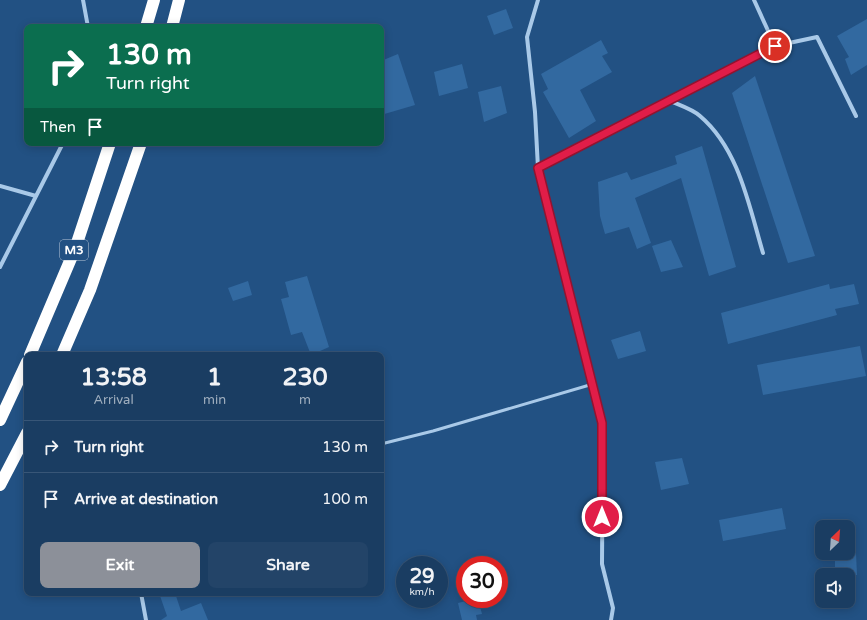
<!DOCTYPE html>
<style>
:root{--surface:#1a3d62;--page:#234468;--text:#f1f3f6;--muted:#9faebe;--line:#385677;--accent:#8c9099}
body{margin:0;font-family:"Varela Round",sans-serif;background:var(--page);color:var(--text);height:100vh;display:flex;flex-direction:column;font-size:15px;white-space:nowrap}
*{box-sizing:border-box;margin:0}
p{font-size:13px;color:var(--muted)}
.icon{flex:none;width:22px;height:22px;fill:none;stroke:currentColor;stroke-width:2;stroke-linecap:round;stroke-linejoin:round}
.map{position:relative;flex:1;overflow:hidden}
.panel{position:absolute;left:24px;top:352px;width:360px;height:244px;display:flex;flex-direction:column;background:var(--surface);border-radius:8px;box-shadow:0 2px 10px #0003,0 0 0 1px var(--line)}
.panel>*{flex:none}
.hud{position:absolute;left:24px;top:24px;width:360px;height:122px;border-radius:8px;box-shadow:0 2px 10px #0003,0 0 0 1px var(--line);background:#0b6e4f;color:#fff;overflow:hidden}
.needle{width:26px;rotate:25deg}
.controls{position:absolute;left:815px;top:520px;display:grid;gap:8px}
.controls a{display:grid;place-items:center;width:40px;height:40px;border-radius:8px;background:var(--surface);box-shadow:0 2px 10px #0003,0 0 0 1px var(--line);font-size:20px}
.speed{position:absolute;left:396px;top:556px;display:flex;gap:8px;font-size:20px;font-weight:700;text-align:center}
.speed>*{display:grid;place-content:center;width:52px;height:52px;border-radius:50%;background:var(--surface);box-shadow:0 2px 10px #0003,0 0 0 1px var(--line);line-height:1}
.speed small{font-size:10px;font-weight:400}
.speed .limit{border:6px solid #d22;background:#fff;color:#111}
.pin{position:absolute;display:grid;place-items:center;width:34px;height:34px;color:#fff;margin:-17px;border:2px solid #fff;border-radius:50%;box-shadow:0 1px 4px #0007}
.me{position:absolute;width:44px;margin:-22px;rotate:0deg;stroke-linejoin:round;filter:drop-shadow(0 0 3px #0008)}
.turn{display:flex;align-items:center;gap:14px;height:84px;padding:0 16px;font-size:18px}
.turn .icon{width:52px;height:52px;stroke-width:2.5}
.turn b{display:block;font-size:28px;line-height:34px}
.then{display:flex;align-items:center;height:38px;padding:0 16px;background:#0003;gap:8px;font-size:15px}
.eta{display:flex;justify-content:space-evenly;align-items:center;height:68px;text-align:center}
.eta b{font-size:24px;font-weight:700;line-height:28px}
.button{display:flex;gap:8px;margin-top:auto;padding:8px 16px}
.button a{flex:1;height:46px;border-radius:8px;background:var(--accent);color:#fff;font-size:16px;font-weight:700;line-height:46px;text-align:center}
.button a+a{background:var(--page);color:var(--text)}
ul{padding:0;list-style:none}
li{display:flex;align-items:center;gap:12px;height:52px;padding:0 16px;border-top:1px solid var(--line)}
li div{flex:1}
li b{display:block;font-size:15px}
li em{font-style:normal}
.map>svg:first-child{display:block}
.building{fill:#3269a0}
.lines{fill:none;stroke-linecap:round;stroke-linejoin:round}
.service{stroke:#a9c9e8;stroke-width:3}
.minor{stroke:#a9c9e8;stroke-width:4}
.motorway{stroke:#fff;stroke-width:12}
.route-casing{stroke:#92132f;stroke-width:10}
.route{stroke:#e11d48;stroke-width:7}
.labels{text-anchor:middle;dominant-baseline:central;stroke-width:4;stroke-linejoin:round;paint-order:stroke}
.shield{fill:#225183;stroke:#bdcbda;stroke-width:1}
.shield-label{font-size:12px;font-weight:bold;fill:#fff}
</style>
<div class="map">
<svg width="867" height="620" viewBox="0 0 867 620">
<rect width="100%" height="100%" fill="#225183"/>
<path class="building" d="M506 9 513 28 494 35 487 16Z
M867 19V65L851 75 845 59 849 57 837 36Z
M601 40 608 53 602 56 612 72 580 90 596 121 569 138 543 92 548 89 541 74Z
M398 54 415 105 381 115V61Z
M462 64 468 88 439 96 434 72Z
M755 76 815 256 788 263 732 93Z
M501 86 507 113 484 122 478 92Z
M702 146 736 267 709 276 681 178 635 198 651 243 637 249 629 227 605 234 600 216 598 182 627 172 631 180 677 164 675 156Z
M671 240 683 267 661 272 652 246Z
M307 276 329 347 311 355 302 332 291 335 281 299 289 297 285 282Z
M248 281 252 295 233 301 228 288Z
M829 284 830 289 854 284 859 304 835 309 837 315 728 344 721 313Z
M640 331 646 351 618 359 611 340Z
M860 346 866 376 763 395 757 365Z
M682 458 689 484 661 490 655 462Z
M782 508 786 529 723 541 719 520Z
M856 553 857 575H835V554Z
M159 593H175L181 611 201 603 208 620H161L167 616Z
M474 599H478L482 614 476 615 477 620H462L458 603Z"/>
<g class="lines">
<path class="service" d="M381 444 433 431 593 384"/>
<path class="minor" d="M83 0 88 27
M538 0 527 37 535 112 538 168 603 423 602 564 613 608 611 620
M775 46 817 37 856 116
M670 101C679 105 692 109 700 116 739 149 749 206 763 253
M538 168 775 46 754 0
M0 186 36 196
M0 267 63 143
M141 593 146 620"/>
<path class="motorway" d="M146 27 154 0
M172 27 179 0
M30 355 75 249 110 143
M62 355 90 290 141 143
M0 420 27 362
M0 485 27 433"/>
</g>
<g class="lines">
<defs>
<path id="route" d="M602 517V423L538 168 775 46"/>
</defs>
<use href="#route" class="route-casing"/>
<use href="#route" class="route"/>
</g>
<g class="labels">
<rect class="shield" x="60" y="240" width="28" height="20" rx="3"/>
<g class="shield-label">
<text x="74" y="250">M3</text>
</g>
</g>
</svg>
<div class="controls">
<a><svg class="needle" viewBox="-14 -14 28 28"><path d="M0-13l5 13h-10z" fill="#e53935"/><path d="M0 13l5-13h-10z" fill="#9faebe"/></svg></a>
<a><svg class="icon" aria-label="sound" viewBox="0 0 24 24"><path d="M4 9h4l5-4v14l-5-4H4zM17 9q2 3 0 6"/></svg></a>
</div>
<div class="speed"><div>29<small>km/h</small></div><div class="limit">30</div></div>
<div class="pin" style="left:775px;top:46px;background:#d93025"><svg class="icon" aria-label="arrive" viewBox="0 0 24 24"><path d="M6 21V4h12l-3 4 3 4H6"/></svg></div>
<svg class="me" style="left:602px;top:517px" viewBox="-20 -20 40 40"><circle r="17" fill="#e11d48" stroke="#fff" stroke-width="3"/><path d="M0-11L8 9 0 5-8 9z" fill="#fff"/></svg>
<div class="hud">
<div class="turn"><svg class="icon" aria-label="right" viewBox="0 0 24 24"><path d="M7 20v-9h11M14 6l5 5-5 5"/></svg><div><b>130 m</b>Turn right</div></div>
<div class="then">Then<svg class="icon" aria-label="arrive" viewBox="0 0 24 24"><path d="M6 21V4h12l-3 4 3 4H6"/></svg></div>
</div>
<section class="panel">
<div class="eta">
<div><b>13:58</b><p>Arrival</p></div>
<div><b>1</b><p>min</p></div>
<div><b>230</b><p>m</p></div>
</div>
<ul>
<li><svg class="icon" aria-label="right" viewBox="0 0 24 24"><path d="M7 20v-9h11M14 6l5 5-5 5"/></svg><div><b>Turn right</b></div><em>130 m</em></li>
<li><svg class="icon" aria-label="arrive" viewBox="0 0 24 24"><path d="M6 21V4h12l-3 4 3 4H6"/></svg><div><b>Arrive at destination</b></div><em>100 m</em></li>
</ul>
<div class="button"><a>Exit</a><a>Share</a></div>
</section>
</div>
